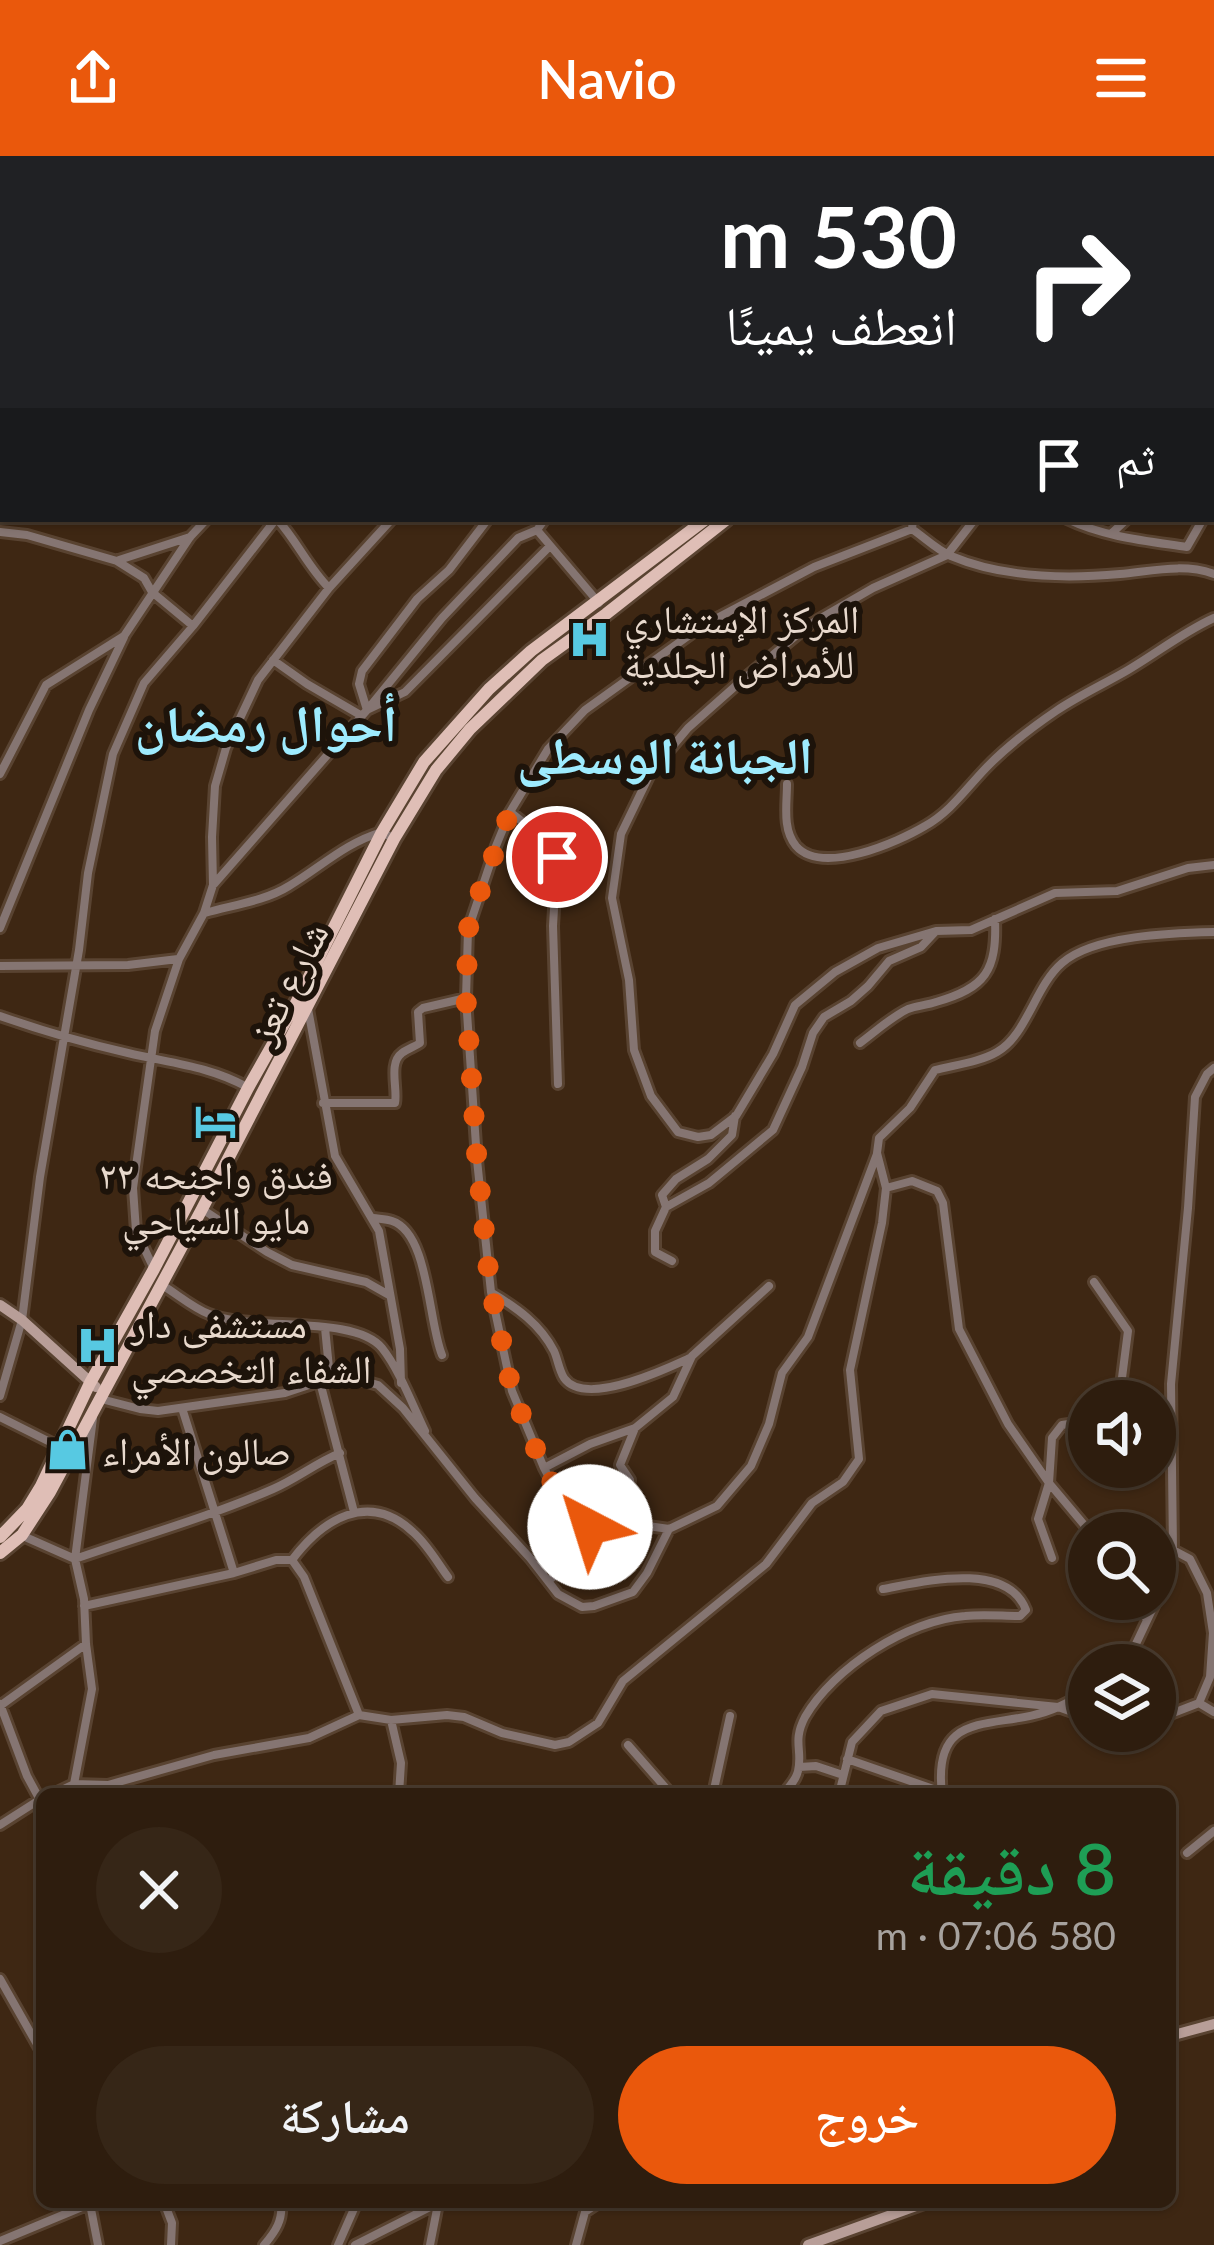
<!DOCTYPE html>
<html lang="ar">
<meta charset="utf-8">
<style>
:root{--surface:#2e1d0e;--page:#362617;--text:#f1f3f6;--muted:#a7a29e;--line:#493b2e;--accent:#ea580c}
body{margin:0;font-family:Lato,"Noto Naskh Arabic",sans-serif;background:var(--page);color:var(--text);direction:rtl;height:100vh;display:flex;flex-direction:column;font-size:45px;white-space:nowrap}
*{box-sizing:border-box;margin:0}
p{font-size:39px;color:var(--muted)}
.icon{flex:none;width:66px;height:66px;fill:none;stroke:currentColor;stroke-width:2;stroke-linecap:round;stroke-linejoin:round}
.map{position:relative;flex:1;overflow:hidden;direction:ltr}
.panel{position:absolute;left:36px;top:1632px;width:1140px;height:420px;display:flex;flex-direction:column;background:var(--surface);border-radius:18px;box-shadow:0 3px 9px #0004,0 0 0 3px var(--line);direction:rtl}
.panel>*{flex:none}
.top-card{position:absolute;left:0px;top:0px;width:1215px;height:366px;box-shadow:0 3px 9px #0004,0 0 0 3px var(--line);direction:rtl;background:#202124;color:#fff;overflow:hidden}
.controls{position:absolute;left:1068px;top:1224px;display:grid;gap:24px}
.controls a{display:grid;place-items:center;width:108px;height:108px;border-radius:50%;background:var(--surface);box-shadow:0 3px 9px #0004,0 0 0 3px var(--line);font-size:60px}
.pin{position:absolute;display:grid;place-items:center;width:102px;height:102px;color:#fff;margin:-51px;border:6px solid #fff;border-radius:50%;box-shadow:0 3px 12px #0007}
.me{position:absolute;width:132px;margin:-66px;rotate:320deg;stroke-linejoin:round;filter:drop-shadow(0 0 9px #0008)}
.turn{display:flex;align-items:center;gap:42px;height:252px;padding:0 60px;font-size:54px}
.turn .icon{width:156px;height:156px;stroke-width:2.5}
.turn b{display:block;font-size:84px;line-height:102px}
.then{display:flex;align-items:center;height:114px;padding:0 60px;background:#0003;gap:24px;font-size:45px}
.round{display:grid;place-items:center;flex:none;width:126px;height:126px;border-radius:63px;background:var(--page)}
.head{display:flex;align-items:center;justify-content:space-between;height:204px;padding:0 60px}
h1{font-size:72px;font-weight:600;line-height:90px;color:#1e9e55}
.primary-button{display:flex;gap:24px;margin-top:auto;padding:24px 60px}
.primary-button a{flex:1;height:138px;border-radius:72px;background:var(--accent);color:#fff;font-size:48px;font-weight:600;line-height:138px;text-align:center}
.primary-button a+a{background:var(--page);color:var(--text)}
header{display:flex;justify-content:space-between;align-items:center;height:156px;padding:0 60px;background:var(--accent);color:#fff;font-size:54px;font-weight:600}
.map>svg:first-child{display:block}
.lines{fill:none;stroke-linecap:round;stroke-linejoin:round}
.minor-casing{stroke:#594331;stroke-width:14}
.secondary-casing{stroke:#594331;stroke-width:16}
.primary-casing{stroke:#594331;stroke-width:18}
.minor{stroke:#857572;stroke-width:8}
.secondary{stroke:#b89e98;stroke-width:10}
.primary{stroke:#dfbeb6;stroke-width:12}
.route{stroke:#ea580c;stroke-width:21;stroke-dasharray:0 37.8}
.labels{text-anchor:middle;dominant-baseline:central;stroke-width:12;stroke-linejoin:round;paint-order:stroke}
.poi-label{font-size:39px;fill:#e8d9cd;stroke:#1d130a;text-anchor:start}
.street-label{font-size:39px;fill:#e8d9cd;stroke:#1d130a}
.district-label{font-size:51px;font-weight:bold;fill:#9eebfe;stroke:#1d130a}
</style>
<header><svg class="icon" aria-label="menu" viewBox="0 0 24 24"><path d="M4 6h16M4 12h16M4 18h16"/></svg>Navio<svg class="icon" aria-label="share" viewBox="0 0 24 24"><path d="M12 15V3M7 8l5-5 5 5M5 13v7h14v-7"/></svg></header>
<div class="map">
<svg width="1214" height="2089" viewBox="0 0 1214 2089">
<rect width="100%" height="100%" fill="#3e2713"/>
<g class="lines">
<defs>
<path id="minor" d="M223 0 224 3
M560 0 577 3
M998 0 999 3
M464 3 478 0
M666 3 667 0
M789 3V0
M1159 3 1163 0
M1212 35 1214 34
M0 42H3
M0 108H3
M1212 168 1214 167
M0 173 3 174
M1212 179 1214 184
M1212 216 1214 210
M0 247H3
M1212 313H1214
M1212 351H1214
M277 363C297 385 308 411 329 432
M488 363 449 414 417 443 362 515 359 528 367 554 405 536 550 390
M913 363 912 373C925 382 937 394 951 400 1003 422 1065 423 1120 418 1152 415 1184 407 1214 418
M975 363 947 399 873 432 809 469 740 526 688 572 651 616 621 678 612 742 629 824 634 894 651 940 678 976 698 981 711 979 736 960 773 898 795 849 835 816 878 792 936 775 971 774 1055 737 1117 735 1188 712 1214 709
M1067 363C1104 381 1147 385 1187 391L1203 363
M537 374 599 447
M0 376 27 379 117 405 144 422 152 436 193 470
M1112 377 1127 363
M119 404 190 381
M273 504 307 528 362 560
M0 618 46 529 124 480 190 381 207 363
M787 628C787 648 782 673 796 690 822 720 898 686 925 670 950 656 965 634 985 613 1005 592 1031 572 1056 555 1078 540 1104 528 1128 514 1157 497 1183 476 1214 462
M510 656 552 689 557 701 553 770 558 928
M214 728 367 554 442 462 518 382 537 374 545 363
M205 757C233 749 265 745 289 730 321 711 345 687 382 676L394 683
M0 772 89 554 124 481
M0 810 128 809 178 803
M308 853 335 1000 379 1075 400 1193 401 1227
M0 860C43 875 84 887 128 897 170 907 209 910 247 931
M860 887C875 876 891 861 908 853 916 850 927 849 936 846 986 832 997 814 995 763
M323 947H395C398 933 388 907 402 897 407 893 414 891 420 887L418 856 423 852 466 842
M886 1032 912 1025 937 1035 943 1047 959 1173 1008 1268 1049 1327 1091 1377
M666 1051 662 1039 676 1023 708 1003 732 979 735 960
M202 1053 267 1096 292 1109 366 1126 389 1139
M373 1062C379 1063 386 1063 392 1065 429 1077 428 1165 442 1199
M672 1105 655 1096V1075L666 1051 709 1027 773 974 802 911 813 877 824 861 851 845 868 830 889 805 921 791 935 776
M154 1113 136 1075 133 1032 142 967 155 875 179 803 204 757 213 729 212 681 215 630 226 592 258 524 329 432 392 363
M1094 1126 1128 1175 1119 1245
M162 1129C177 1138 193 1152 209 1158 251 1176 354 1158 382 1192 399 1213 413 1250 425 1275
M492 1137C517 1152 540 1168 554 1195 558 1204 559 1214 564 1222 585 1252 666 1213 690 1202
M325 1172 330 1222
M320 1226 354 1356
M0 1240 22 1164 40 1021 79 794 88 717 113 598 144 527 193 470 276 363
M101 1243 140 1253 158 1255 285 1237 330 1222H354L378 1229 403 1252 475 1342 530 1402 558 1438 582 1451 594 1450 633 1436 647 1417 669 1373
M182 1252 234 1417
M1155 1257 1171 1255
M0 1261 60 1291
M635 1272 620 1309 630 1324 628 1347 634 1368 669 1373 717 1350 751 1310 769 1268 782 1217 808 1181 877 998
M544 1312 590 1288 635 1272 673 1241 692 1200 769 1130
M23 1380 75 1403C141 1380 209 1361 273 1333 296 1323 316 1307 340 1297
M1052 1402 1038 1363 1049 1327 1052 1282 1062 1269 1089 1265
M292 1404C322 1364 368 1334 413 1376 427 1388 437 1406 448 1421
M292 1404 304 1421 359 1559
M548 1425C578 1402 611 1373 570 1340 559 1330 550 1326 544 1312L512 1235 491 1136 477 1004 466 842 468 774 496 690 510 656 548 593 585 554 702 470 814 411 912 373
M1135 1443 1147 1464
M84 1450 234 1417 276 1404H292
M1122 1509 1134 1492 1160 1437 1173 1394 1171 1228 1188 1052 1195 941 1207 918 1214 912
M1199 1547 1214 1556
M0 1548 27 1620 40 1644
M0 1550 86 1488
M391 1564 401 1607 399 1638
M1155 1564 1199 1547 1210 1521 1213 1477 1207 1437 1190 1403 1173 1394
M628 1589 671 1638
M847 1603 942 1636
M799 1611 816 1610 843 1619
M74 1628 92 1533 86 1488 84 1443 75 1403 93 1262
M53 1638 74 1628 108 1629 214 1599 309 1582 359 1559 391 1564 447 1559 464 1561 502 1577 555 1589 569 1586 598 1567 623 1525 766 1408 812 1347 843 1326 859 1303 850 1214 882 1067 886 1032 877 997 879 982 910 952 935 914C954 909 980 906 997 896 1027 879 1035 830 1062 807 1094 779 1173 777 1214 776
M713 1638 730 1560
M783 1638C789 1631 796 1624 798 1615 803 1594 792 1586 805 1561 833 1512 908 1464 965 1460 983 1458 1002 1460 1020 1460L1026 1454C1007 1404 922 1426 883 1433
M839 1638 852 1586 881 1555 932 1538 1058 1551 1089 1536
M942 1638C931 1547 1001 1577 1058 1551L1089 1562
M0 1669 39 1644
M1187 1697 1214 1675
M0 1823 42 1897
M164 2046 172 2067 171 2089
M90 2048 98 2089
M0 2085 94 2046
M264 2089C276 2075 283 2064 281 2046
M338 2089 357 2046
M355 2089 440 2046
M430 2089 438 2048
M576 2089 585 2056 600 2046"/>
<path id="secondary" d="M0 1149 22 1164 96 1231
M1170 1880 1214 1868
M808 2089 927 2046"/>
<path id="primary" d="M881 3 882 0
M894 3 895 0
M0 1381 27 1353 41 1330 90 1227 154 1113 248 932 296 847 382 676 424 606 489 533 531 495 706 363
M0 1397 22 1379 50 1336 202 1053 394 683 436 614 470 573 542 504 606 458 727 363"/>
</defs>
<use href="#minor" class="minor-casing"/>
<use href="#secondary" class="secondary-casing"/>
<use href="#primary" class="primary-casing"/>
<use href="#minor" class="minor"/>
<use href="#secondary" class="secondary"/>
<use href="#primary" class="primary"/>
</g>
<g class="lines">
<path class="route" d="M557 701 552 689 510 656 474 752 468 774 466 842 477 1004 490 1129 512 1235 548 1323 576 1344 589 1361 590 1371"/>
</g>
<defs>
<symbol id="hospital-bare" viewBox="-9 -9 18 18"><path d="M-5-5h3v3.5h4V-5h3V5h-3V1.5h-4V5h-3Z" fill="#57c9e2" stroke="#1d130a" stroke-width="2.5" paint-order="stroke"/></symbol>
<symbol id="hotel-bare" viewBox="-9 -9 18 18"><path d="M-6-4.5h1.5V1H6V5H4.5V3h-9V5H-6ZM-4 0a1.8 1.8 0 1 1 3.6 0ZM.5 0V-2.5h3Q6-2.5 6 0Z" fill="#57c9e2" stroke="#1d130a" stroke-width="2.5" paint-order="stroke"/></symbol>
<symbol id="shop-bare" viewBox="-9 -9 18 18"><path d="M-5-2.5h2.3a2.7 3.5 0 0 1 5.4 0H5L5.5 6h-11ZM-1.5-2.5h3a1.5 2.3 0 0 0-3 0Z" fill="#57c9e2" stroke="#1d130a" stroke-width="2.5" paint-order="stroke"/></symbol>
</defs>
<g fill-rule="evenodd">
<use href="#hospital-bare" x="560" y="454" width="59" height="59"/>
<use href="#hotel-bare" x="186" y="936" width="59" height="59"/>
<use href="#hospital-bare" x="68" y="1160" width="59" height="59"/>
<use href="#shop-bare" x="38" y="1264" width="59" height="59"/>
</g>
<g class="labels">
<g class="poi-label">
<text x="624" y="462">المركز الإستشاري<tspan x="624" dy="45">للأمراض الجلدية</tspan></text>
<text x="216" y="1018" text-anchor="middle">فندق واجنحه ٢٢<tspan x="216" dy="45">مايو السياحي</tspan></text>
<text x="131" y="1167">مستشفى دار<tspan x="131" dy="45">الشفاء التخصصي</tspan></text>
<text x="102" y="1294">صالون الأمراء</text>
</g>
<g class="street-label">
<text transform="translate(287 826) rotate(-63)">شارع تعز</text>
</g>
<g class="district-label">
<text x="266" y="566">أحوال رمضان</text>
<text x="665" y="598">الجبانة الوسطى</text>
</g>
</g>
</svg>
<div class="controls">
<a><svg class="icon" aria-label="sound" viewBox="0 0 24 24"><path d="M4 9h4l5-4v14l-5-4H4zM17 9q2 3 0 6"/></svg></a>
<a><svg class="icon" aria-label="search" viewBox="0 0 24 24"><circle cx="10" cy="10" r="6"/><path d="M15 15l6 6"/></svg></a>
<a><svg class="icon" aria-label="layers" viewBox="0 0 24 24"><path d="M12 4l9 5-9 5-9-5zM3 14l9 5 9-5"/></svg></a>
</div>
<div class="pin" style="left:557px;top:701px;background:#d93025"><svg class="icon" aria-label="arrive" viewBox="0 0 24 24"><path d="M6 21V4h12l-3 4 3 4H6"/></svg></div>
<svg class="me" style="left:590px;top:1371px" viewBox="-20 -20 40 40"><circle r="19" fill="#fff"/><path d="M0-13L10 11 0 6-10 11z" fill="#ea580c"/></svg>
<div class="top-card">
<div class="turn"><svg class="icon" aria-label="right" viewBox="0 0 24 24"><path d="M7 20v-9h11M14 6l5 5-5 5"/></svg><div><b>530 m</b>انعطف يمينًا</div></div>
<div class="then">ثم<svg class="icon" aria-label="arrive" viewBox="0 0 24 24"><path d="M6 21V4h12l-3 4 3 4H6"/></svg></div>
</div>
<section class="panel">
<div class="head"><div><h1>8 دقيقة</h1><p>580 m · 07:06</p></div><a class="round"><svg class="icon" aria-label="close" viewBox="0 0 24 24"><path d="M6 6l12 12M18 6L6 18"/></svg></a></div>
<div class="primary-button"><a>خروج</a><a>مشاركة</a></div>
</section>
</div>
